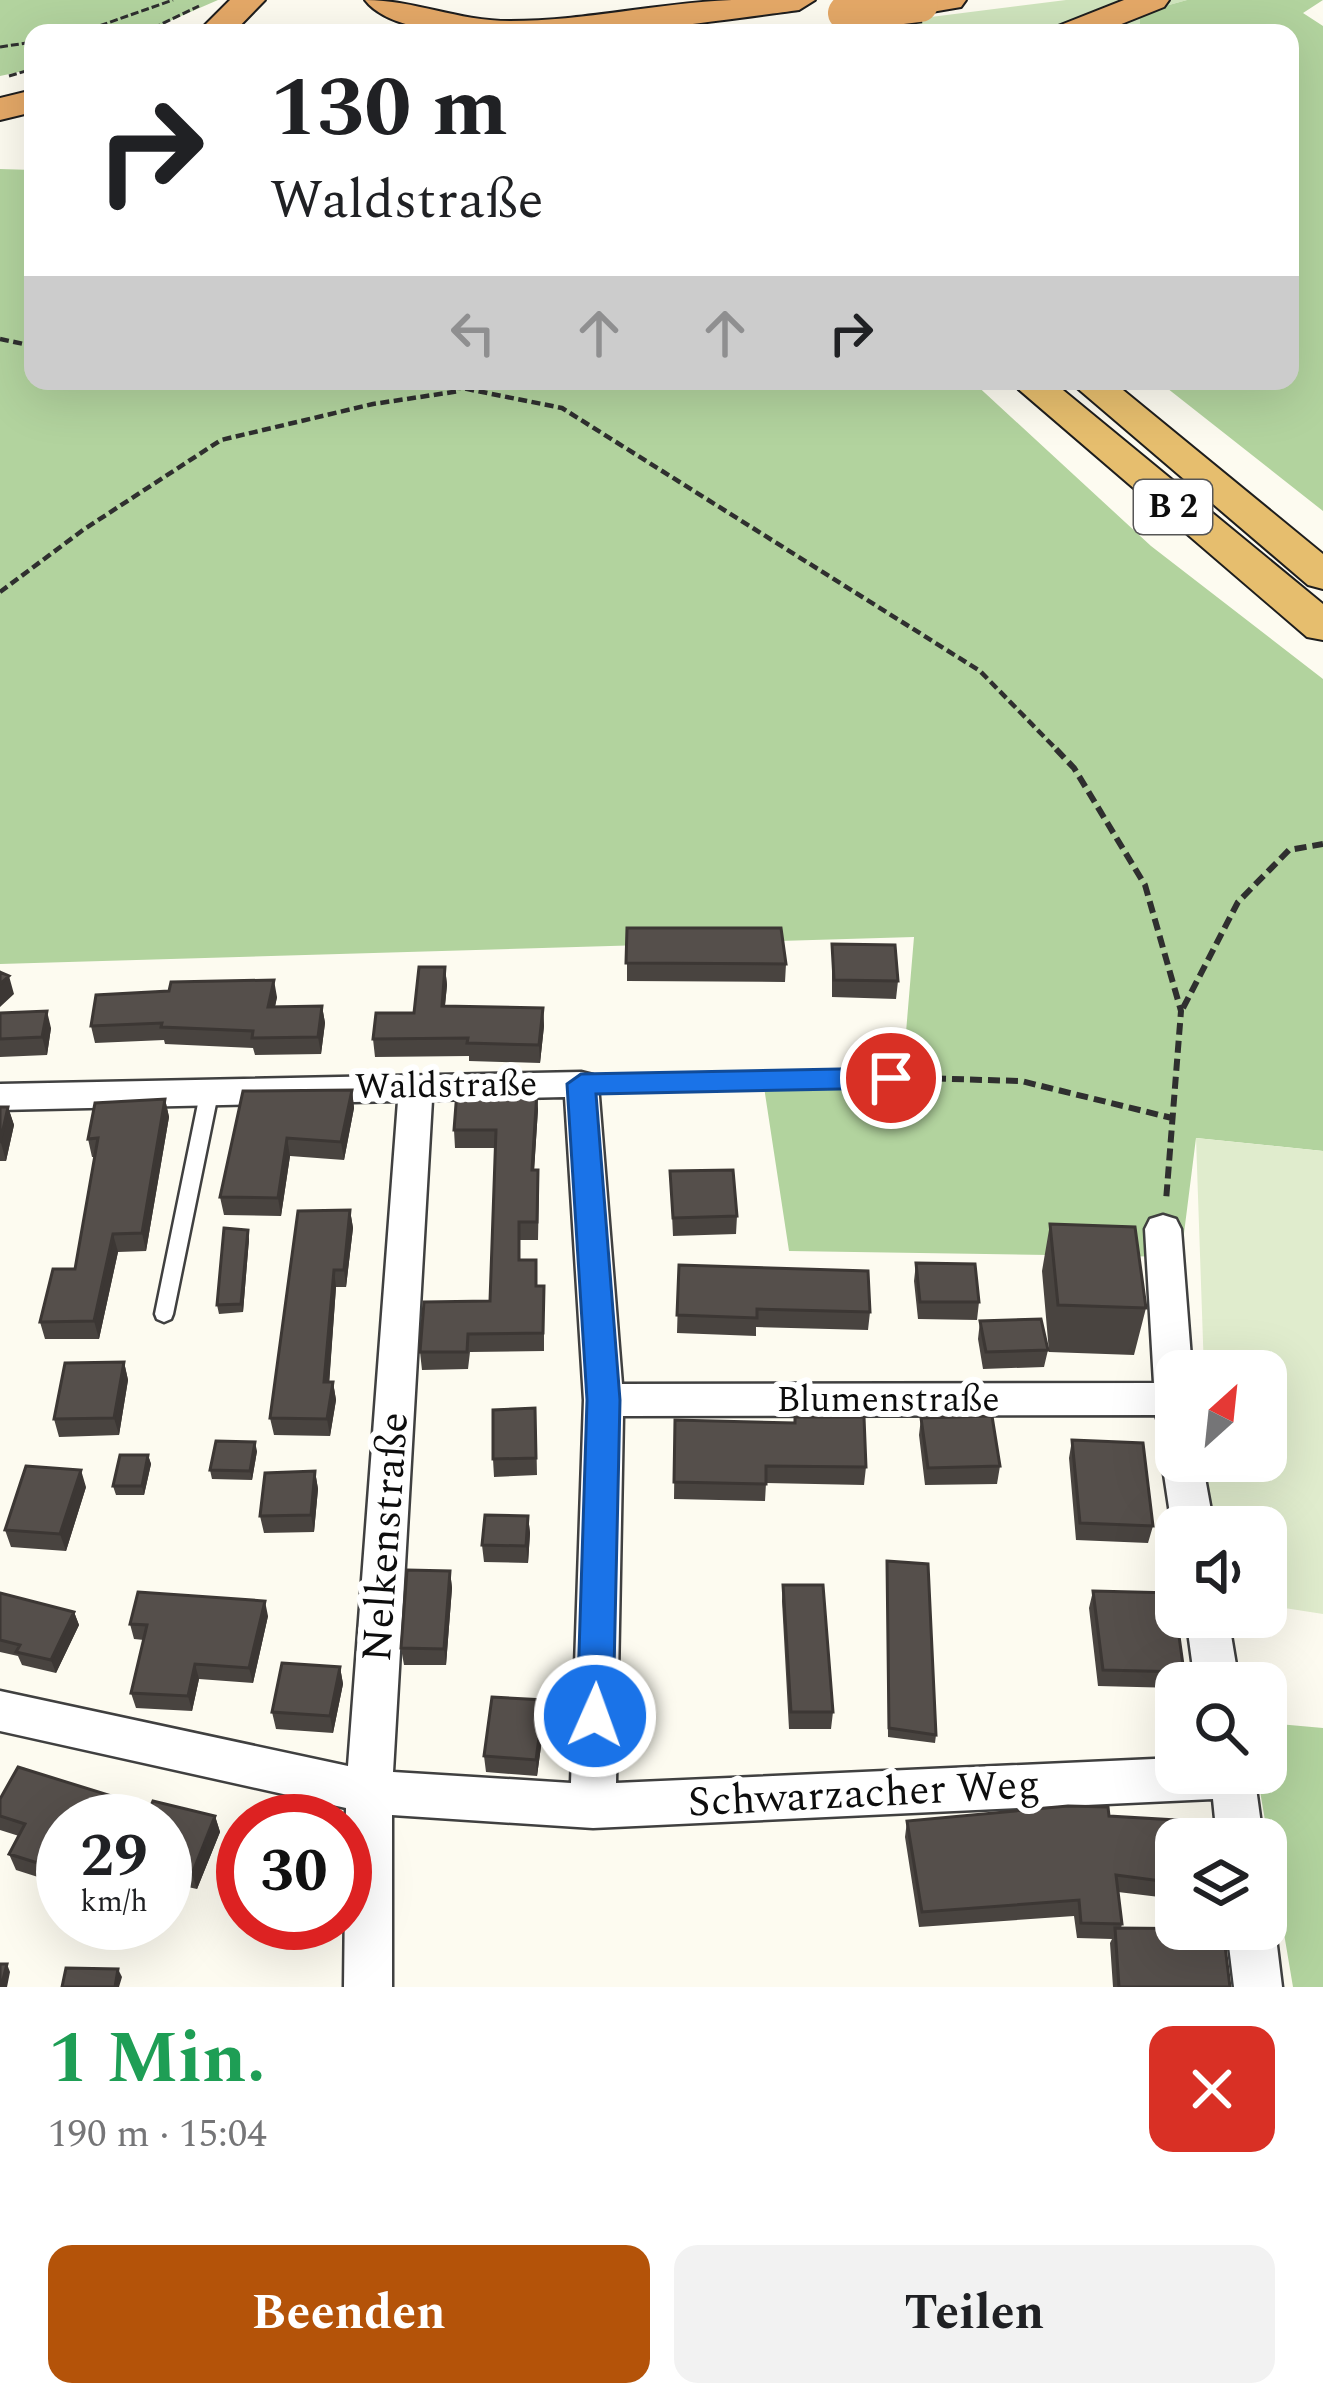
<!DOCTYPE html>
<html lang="de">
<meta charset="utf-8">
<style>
:root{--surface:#fff;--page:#f2f2f2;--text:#202124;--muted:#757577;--accent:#b45309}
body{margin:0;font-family:Spectral,serif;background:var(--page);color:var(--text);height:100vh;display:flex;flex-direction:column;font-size:45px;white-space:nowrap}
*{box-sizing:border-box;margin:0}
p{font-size:39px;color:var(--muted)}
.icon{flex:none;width:66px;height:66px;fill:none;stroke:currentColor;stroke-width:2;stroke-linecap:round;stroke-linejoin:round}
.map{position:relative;height:1987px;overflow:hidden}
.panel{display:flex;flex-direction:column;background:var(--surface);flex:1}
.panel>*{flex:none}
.hud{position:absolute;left:24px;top:24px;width:1275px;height:366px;border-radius:24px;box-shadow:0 12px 48px #0002;background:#fff;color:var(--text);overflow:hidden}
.needle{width:78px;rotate:27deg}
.controls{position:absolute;left:1155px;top:1350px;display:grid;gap:24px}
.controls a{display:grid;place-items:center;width:132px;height:132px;border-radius:24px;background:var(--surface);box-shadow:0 12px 48px #0002;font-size:60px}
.speed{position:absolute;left:36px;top:1794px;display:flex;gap:24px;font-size:60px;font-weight:700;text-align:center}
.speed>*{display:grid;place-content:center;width:156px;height:156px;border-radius:50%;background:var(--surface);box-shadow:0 12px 48px #0002;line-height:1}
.speed small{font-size:30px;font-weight:400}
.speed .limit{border:18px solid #d22;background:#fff;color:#111}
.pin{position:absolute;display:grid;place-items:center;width:102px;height:102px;color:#fff;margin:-51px;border:6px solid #fff;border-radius:50%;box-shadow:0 3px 12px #0007}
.me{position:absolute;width:132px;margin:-66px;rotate:2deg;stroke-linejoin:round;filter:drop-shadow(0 0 9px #0008)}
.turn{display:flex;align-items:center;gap:42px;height:252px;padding:0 48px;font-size:54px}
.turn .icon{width:156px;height:156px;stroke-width:2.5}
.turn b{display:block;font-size:84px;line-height:102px}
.lanes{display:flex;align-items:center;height:114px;padding:0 48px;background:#0003;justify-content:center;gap:60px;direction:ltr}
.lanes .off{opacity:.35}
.round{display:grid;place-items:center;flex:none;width:126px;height:126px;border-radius:24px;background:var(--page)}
.summary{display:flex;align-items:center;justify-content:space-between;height:204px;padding:0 48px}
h1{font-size:72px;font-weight:700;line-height:90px;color:#1e9e55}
.button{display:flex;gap:24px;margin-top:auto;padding:24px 48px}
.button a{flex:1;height:138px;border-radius:24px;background:var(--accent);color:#fff;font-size:48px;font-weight:700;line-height:138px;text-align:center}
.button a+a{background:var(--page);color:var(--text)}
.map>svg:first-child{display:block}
.green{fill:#cfe4bd}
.forest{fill:#b2d39e}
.pitch{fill:#e0eccd}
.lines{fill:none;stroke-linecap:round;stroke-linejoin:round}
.service-casing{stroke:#404040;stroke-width:5}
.minor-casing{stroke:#404040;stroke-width:5}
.trunk-casing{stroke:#1e1e1e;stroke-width:4}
.motorway-casing{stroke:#1e1e1e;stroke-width:4}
.path-far2{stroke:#2f2f2f;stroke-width:3;stroke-dasharray:8 3;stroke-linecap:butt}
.path-far1{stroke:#2f2f2f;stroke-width:4.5;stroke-dasharray:9 4.5;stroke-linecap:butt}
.path{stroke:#2f2f2f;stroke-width:6;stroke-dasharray:12 6;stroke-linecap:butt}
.service{fill:#fff;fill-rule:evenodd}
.minor{fill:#fff;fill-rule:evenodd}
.trunk{fill:#e6be6e;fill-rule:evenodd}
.motorway{fill:#e4a867;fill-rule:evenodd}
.motorway-bridge-casing{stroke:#1e1e1e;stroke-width:39;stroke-linecap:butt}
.motorway-bridge{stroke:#e4a867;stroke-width:36}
.wall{fill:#494440}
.shaded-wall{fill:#3c3734}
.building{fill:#554f4b;stroke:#3c3734;stroke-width:3}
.route{fill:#1a73e8;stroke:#114b97;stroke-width:3}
.labels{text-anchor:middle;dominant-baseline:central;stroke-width:12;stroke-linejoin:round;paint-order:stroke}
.shield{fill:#fff;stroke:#565656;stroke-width:3}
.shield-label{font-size:33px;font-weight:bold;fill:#0d0d0d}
.street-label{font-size:36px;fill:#0d0d0d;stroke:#fff}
.near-street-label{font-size:42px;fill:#0d0d0d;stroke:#fff}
</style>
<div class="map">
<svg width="1323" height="1987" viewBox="0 0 1323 1987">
<rect width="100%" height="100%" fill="#fdfbf0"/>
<path class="green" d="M1066 0H1187L1140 13V33H804Z"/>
<path class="forest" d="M0 0H218L142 33H33V69L0 76Z
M1187 0H1323L1303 13 1323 26V511L1158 381H1290V33H1140V13Z
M0 169 33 170V381H972L1151 546 1323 679V1151L1196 1138 1181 1257 789 1251 764 1087 902 1080 914 937 0 964Z
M1266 1723 1323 1728V1987H1293L1257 1773H1266Z"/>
<path class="pitch" d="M1196 1138 1323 1151V1614L1266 1605V1527H1209L1207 1461H1266V1371H1204Z"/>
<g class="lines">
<defs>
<path id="service" d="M891 1072 897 1074 900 1078 897 1082 891 1084 581 1090 575 1088 572 1084 575 1080 581 1078Z
M210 1083 216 1085 219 1089 173 1314 171 1319 164 1322 157 1319 155 1314 201 1089 204 1085Z"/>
<path id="minor" d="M581 1072 593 1075 598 1084 622 1384 1154 1383 1145 1229 1150 1219 1163 1215 1176 1219 1181 1229 1192 1371H1176V1438L1162 1434 1156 1415 623 1416 616 1783 1176 1758V1773H1254L1263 1839H1217L1213 1799 593 1828 392 1815V1987H344L346 1808 0 1731V1691L348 1766 398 1101 0 1110V1084ZM565 1097 584 1400 571 1783 393 1772 432 1100Z
M1176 1446V1461H1202L1214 1527H1176V1535L1172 1527 1162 1461 1168 1449Z
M1186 1617H1228L1239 1683H1195Z
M1266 1912 1275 1929 1282 1987H1234L1227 1929H1266Z"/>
<path id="trunk" d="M852 0H882L896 33H866Z
M1009 381H1052L1323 604V640L1307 637Z
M1069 381H1112L1323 554V589L1308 585Z"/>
<path id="motorway" d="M230 0H265L233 33H197Z
M365 0C415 0 457 21 510 21 585 21 657 3 732 0 759 0 787 0 815 0L799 10C717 21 416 68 365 0Z
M907 0H966L961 7 920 14 909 11Z
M1124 0H1169L1164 7 1099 33H1053L1058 26Z
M33 90V112L0 120V98Z"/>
</defs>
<use href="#service" class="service-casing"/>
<use href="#minor" class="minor-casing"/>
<use href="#trunk" class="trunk-casing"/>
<use href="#motorway" class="motorway-casing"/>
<path class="path-far2" d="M79 33 173 0
M143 33 199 6
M0 47 33 42
M9 76 33 69"/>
<path class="path-far1" d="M0 339 33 346
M290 381 462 388 562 408 980 671 1059 752
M0 592 83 530 221 440 373 404 460 391"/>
<path class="path" d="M1056 749 1074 768 1145 885 1181 1011 1166 1201
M1183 1008 1238 902 1289 850 1323 844
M916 1078 1021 1081 1172 1118"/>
<use href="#service" class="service"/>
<use href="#minor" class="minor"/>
<use href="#trunk" class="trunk"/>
<use href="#motorway" class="motorway"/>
<defs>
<path id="motorway-bridge" d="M846 13 920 4"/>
</defs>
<use href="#motorway-bridge" class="motorway-bridge-casing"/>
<use href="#motorway-bridge" class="motorway-bridge"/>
</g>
<path class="wall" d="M627 928 786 964 785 982 627 981Z
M832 944 898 981 896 999 832 997Z
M445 967 447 985 445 1006 543 1008 544 1026 540 1063 469 1061V1056L375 1057 373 1039 414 1013Z
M277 997 275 1007 322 1006 325 1023 321 1054 255 1055 253 1048 165 1044 164 1040 95 1043 91 1026Z
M0 1013 51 1028 47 1055 0 1057Z
M352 1090 354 1108 344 1160 290 1156 281 1216 224 1215 220 1197 243 1091Z
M165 1099 169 1117 146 1251 118 1252 99 1339H45L40 1322 75 1269 95 1157H92L88 1139Z
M0 1107H8L14 1125 6 1161H0Z
M538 1109 534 1170 539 1188 538 1240H520V1260L537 1286H544V1351L470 1352 468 1369 422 1370 420 1352 490 1301 496 1148H455L454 1130Z
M670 1171 737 1216 736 1234 673 1236Z
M350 1210 353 1228 346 1287H336L329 1382H333L336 1400 330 1436 274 1435 270 1418Z
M1050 1224 1146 1308 1134 1355 1049 1352 1042 1271Z
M249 1239 243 1312 219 1314 217 1305Z
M916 1263 979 1302 977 1320 918 1319 914 1281Z
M679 1265 870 1312 868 1330 756 1327V1336L677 1333Z
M980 1321 1048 1350 1044 1367 983 1369 978 1339Z
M124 1362 128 1380 119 1435 59 1437 54 1419Z
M921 1418 1000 1466 997 1484 925 1485 919 1435Z
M675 1420 866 1467 864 1485 766 1483 765 1501 674 1499Z
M536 1425 537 1475 494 1477 493 1459Z
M1072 1440 1153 1526 1148 1543 1076 1540 1069 1458Z
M257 1451 252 1480 212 1479 210 1470Z
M148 1455 151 1464 144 1495H116L113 1486Z
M315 1471 318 1489 314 1532 264 1533 260 1516Z
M86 1487 66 1551 11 1547 5 1530Z
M528 1516 530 1533 528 1563 484 1562 482 1545Z
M887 1561 936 1735 935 1743 888 1737Z
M450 1571 452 1588 446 1665H404L401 1648Z
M783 1585 833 1712 831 1729H789L782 1601Z
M1093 1591 1184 1672 1181 1683H1176V1688L1098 1686 1089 1608Z
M0 1593 74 1612 79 1625 56 1673 22 1665 18 1656 0 1652Z
M268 1616 253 1683 199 1679 192 1711 136 1708 131 1693 144 1640 134 1639 130 1624Z
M340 1667 343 1684 333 1733 276 1729 272 1712Z
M545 1717 537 1776 486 1772 484 1756Z
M0 1799 150 1808 215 1816 220 1832 197 1889 165 1882V1821H63V1885L16 1870 9 1854 19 1836 0 1830Z
M1109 1816 1176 1839V1899L1118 1892 1122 1924 1121 1928 1230 1987H1113L1110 1943 1112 1939 1077 1938 1074 1916 919 1927 905 1837 907 1821Z
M259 1923H318L316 1933 260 1928Z"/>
<path class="shaded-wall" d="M445 967 447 985 443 1024 442 1006Z
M9 976 14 994 0 1007V984Z
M274 980 277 997 271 1024 268 1007Z
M322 1006 325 1023 321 1054 318 1037Z
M543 1008 544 1026 540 1063 539 1045Z
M47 1011 51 1028 47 1055 42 1037Z
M352 1090 354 1108 344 1160 341 1142Z
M537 1091 538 1109 533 1188 532 1170Z
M165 1099 169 1117 146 1251 142 1233Z
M8 1107 14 1125 6 1161 1 1143Z
M287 1138 290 1156 281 1216 278 1198Z
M350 1210 353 1228 346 1287 344 1270Z
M248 1230 249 1239 243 1312 241 1304Z
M113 1234 118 1252 99 1339 94 1321Z
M334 1270 336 1287 328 1400 324 1382Z
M124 1362 128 1380 119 1435 114 1418Z
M333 1382 336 1400 330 1436 327 1419Z
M255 1442 257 1451 252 1480 250 1471Z
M148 1455 151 1464 144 1495 142 1486Z
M81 1470 86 1487 66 1551 60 1534Z
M315 1471 318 1489 314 1532 311 1515Z
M528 1516 530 1533 528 1563 526 1546Z
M450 1571 452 1588 446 1665 444 1649Z
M265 1601 268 1616 253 1683 249 1668Z
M74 1612 79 1625 56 1673 51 1660Z
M195 1664 199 1679 192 1711 188 1696Z
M340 1667 343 1684 333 1733 330 1716Z
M544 1700 545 1717 537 1776 536 1760Z
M215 1816 220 1832 197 1889 192 1874Z
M7 1964 10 1972 7 1987H1Z
M118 1969 122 1977 119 1987H115Z"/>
<path class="building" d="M627 928H781L786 964 626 963Z
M832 944 895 945 898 981 834 980Z
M419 967H445L442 1006 543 1008 539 1045 467 1043 468 1038 373 1039 376 1013H414Z
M0 972 9 976 0 984Z
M274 980 268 1007 322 1006 318 1037 252 1038 253 1031 161 1027 162 1023 91 1026 96 995 169 991 171 982Z
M47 1011 42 1037 0 1039V1013Z
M352 1090 341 1142 287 1138 278 1198 220 1197 243 1091Z
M457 1091H537L532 1170H538L537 1222H519V1260H536V1286H544L543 1333 468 1334 467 1352H420L424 1302 490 1301 496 1130H454Z
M165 1099 142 1233 113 1234 94 1321 40 1322 53 1269H75L98 1138 88 1139 95 1103Z
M0 1107H8L0 1143Z
M733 1170 737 1216 673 1218 670 1171Z
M350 1210 344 1270H334L324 1382H333L327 1419 270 1418 298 1211Z
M1050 1224 1135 1227 1146 1308 1058 1305Z
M224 1228 248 1230 241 1304 217 1305Z
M916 1263 975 1264 979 1302H920Z
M679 1265 868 1271 870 1312 757 1309V1318L677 1315Z
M1041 1319 1048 1350 986 1352 980 1321Z
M124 1362 114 1418 54 1419 65 1363Z
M535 1408 536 1458 493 1459V1410Z
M992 1416 1000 1466 928 1468 921 1418Z
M795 1417H864L866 1467 766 1466V1484L674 1482 675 1420 795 1423Z
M1072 1440 1143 1443 1153 1526 1080 1523Z
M216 1441 255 1442 250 1471 210 1470Z
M120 1455H148L142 1486H113Z
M26 1466 81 1470 60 1534 5 1530Z
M315 1471 311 1515 260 1516 265 1473Z
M485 1515 528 1516 526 1546 482 1545Z
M887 1561 928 1564 936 1735 889 1728Z
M407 1570 450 1571 444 1649 401 1648Z
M783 1585H823L833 1712H791Z
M1093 1591 1173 1593 1184 1672 1103 1670Z
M138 1592 265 1601 249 1668 195 1664 188 1696 131 1693 147 1625 130 1624Z
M0 1593 74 1612 51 1660 16 1652 20 1645 0 1640Z
M282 1663 340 1667 330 1716 272 1712Z
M492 1697 544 1700 536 1760 484 1756Z
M18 1767 150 1808 153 1801 215 1816 192 1874 165 1867V1821H63V1871L9 1854 25 1824 0 1816V1799Z
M1068 1806 1108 1807 1109 1816 1210 1822 1213 1839H1176V1883L1116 1875 1122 1924 1081 1923 1079 1900 922 1912 907 1821Z
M1115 1928 1223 1929 1230 1987H1119Z
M0 1964H7L1 1987H0Z
M66 1968 118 1969 115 1987H62Z"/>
<path class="route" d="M891 1068 905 1078 891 1088 596 1094 620 1400 613 1716 608 1728 595 1733 582 1728 577 1716 587 1400 567 1084 581 1074Z"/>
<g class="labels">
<rect class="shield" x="1134" y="480" width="78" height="54" rx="9"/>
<g class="shield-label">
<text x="1173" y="507">B 2</text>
</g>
<g class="street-label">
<text transform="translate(446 1086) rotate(-1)">Waldstraße</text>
<text x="888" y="1400">Blumenstraße</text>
</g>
<g class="near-street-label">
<text transform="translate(386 1537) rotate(-86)">Nelkenstraße</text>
<text transform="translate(864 1794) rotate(-3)">Schwarzacher Weg</text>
</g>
</g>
</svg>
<div class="controls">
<a><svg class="needle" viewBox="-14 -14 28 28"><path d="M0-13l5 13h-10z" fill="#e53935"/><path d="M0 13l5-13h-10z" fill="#757577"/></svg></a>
<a><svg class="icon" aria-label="sound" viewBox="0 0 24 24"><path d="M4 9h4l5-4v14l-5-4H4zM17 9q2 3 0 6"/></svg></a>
<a><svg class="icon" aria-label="search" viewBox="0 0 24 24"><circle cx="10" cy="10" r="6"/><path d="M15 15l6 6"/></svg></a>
<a><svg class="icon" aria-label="layers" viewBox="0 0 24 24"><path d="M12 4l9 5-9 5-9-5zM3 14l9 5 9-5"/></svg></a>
</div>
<div class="speed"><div>29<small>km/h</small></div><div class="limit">30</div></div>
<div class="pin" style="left:891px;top:1078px;background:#d93025"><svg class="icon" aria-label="arrive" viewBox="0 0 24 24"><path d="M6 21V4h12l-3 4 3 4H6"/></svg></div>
<svg class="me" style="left:595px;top:1716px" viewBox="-20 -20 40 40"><circle r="17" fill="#1a73e8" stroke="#fff" stroke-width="3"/><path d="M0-11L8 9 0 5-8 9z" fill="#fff"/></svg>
<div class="hud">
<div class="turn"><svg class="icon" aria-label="right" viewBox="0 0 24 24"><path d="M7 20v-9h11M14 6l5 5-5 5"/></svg><div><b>130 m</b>Waldstraße</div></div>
<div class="lanes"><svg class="icon off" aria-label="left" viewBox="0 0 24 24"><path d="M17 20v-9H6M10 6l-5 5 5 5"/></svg><svg class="icon off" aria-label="ahead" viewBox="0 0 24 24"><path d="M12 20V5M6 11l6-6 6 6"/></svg><svg class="icon off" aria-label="ahead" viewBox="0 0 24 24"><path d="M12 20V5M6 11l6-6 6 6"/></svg><svg class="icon" aria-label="right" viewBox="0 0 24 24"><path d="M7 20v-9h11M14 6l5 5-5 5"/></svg></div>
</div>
</div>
<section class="panel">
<div class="summary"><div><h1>1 Min.</h1><p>190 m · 15:04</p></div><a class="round" style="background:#d93025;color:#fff"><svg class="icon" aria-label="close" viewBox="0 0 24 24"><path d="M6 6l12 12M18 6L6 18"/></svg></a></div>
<div class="button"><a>Beenden</a><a>Teilen</a></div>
</section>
